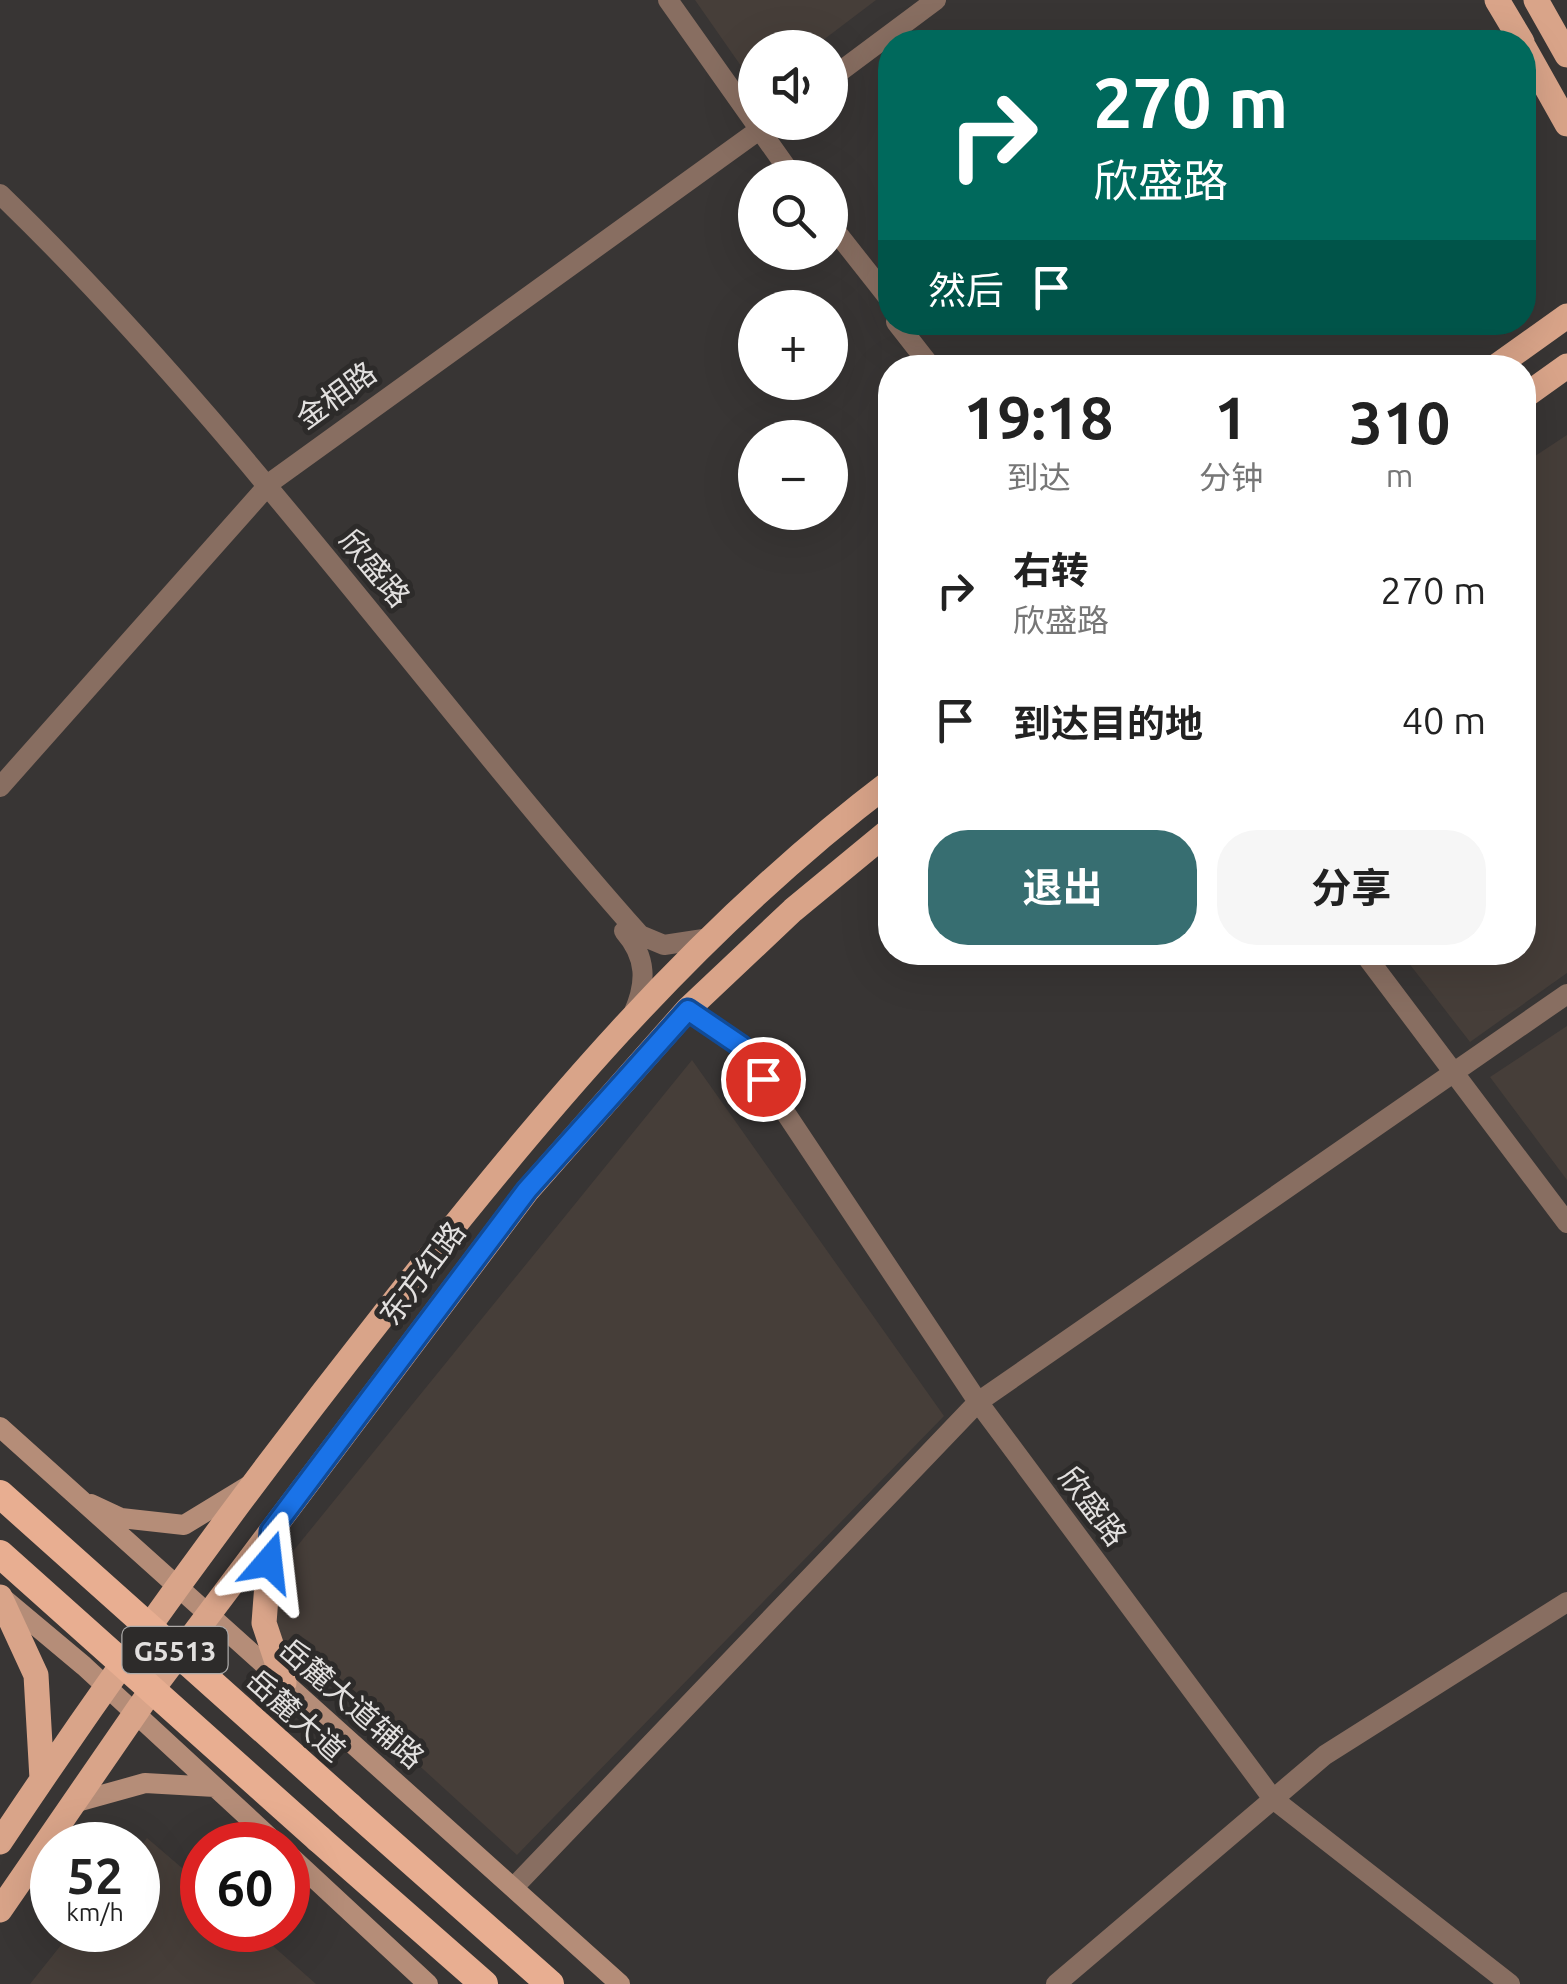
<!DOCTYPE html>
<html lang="zh">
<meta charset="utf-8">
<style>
:root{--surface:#fff;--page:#f6f6f6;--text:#222;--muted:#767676;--accent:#376e71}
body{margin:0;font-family:Ubuntu,"Noto Sans SC",sans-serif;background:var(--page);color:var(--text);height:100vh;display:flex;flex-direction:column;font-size:38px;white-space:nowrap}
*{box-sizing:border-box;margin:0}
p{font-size:32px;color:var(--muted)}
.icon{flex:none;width:55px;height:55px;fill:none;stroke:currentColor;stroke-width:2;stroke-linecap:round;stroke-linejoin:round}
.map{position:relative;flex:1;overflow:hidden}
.drawer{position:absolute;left:878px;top:355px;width:658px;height:610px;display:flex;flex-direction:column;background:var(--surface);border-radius:40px;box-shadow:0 10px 40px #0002}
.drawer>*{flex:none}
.top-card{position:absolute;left:878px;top:30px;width:658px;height:305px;border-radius:40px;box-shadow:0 10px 40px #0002;background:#00695c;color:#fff;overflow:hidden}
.tools{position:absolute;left:738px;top:30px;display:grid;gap:20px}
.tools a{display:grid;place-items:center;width:110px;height:110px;border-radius:50%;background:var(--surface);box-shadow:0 10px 40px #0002;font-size:50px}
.speed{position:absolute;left:30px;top:1822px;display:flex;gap:20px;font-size:50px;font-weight:700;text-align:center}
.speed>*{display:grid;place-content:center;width:130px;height:130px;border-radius:50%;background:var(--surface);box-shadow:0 10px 40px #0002;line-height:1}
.speed small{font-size:25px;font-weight:400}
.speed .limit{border:15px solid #d22;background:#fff;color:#111}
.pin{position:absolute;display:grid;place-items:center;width:85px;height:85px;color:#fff;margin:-42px;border:5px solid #fff;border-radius:50%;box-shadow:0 2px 10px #0007}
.me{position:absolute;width:110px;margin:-55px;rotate:17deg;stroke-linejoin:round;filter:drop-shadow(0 0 8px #0008)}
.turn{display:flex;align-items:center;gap:35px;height:210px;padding:0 50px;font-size:45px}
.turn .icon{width:130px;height:130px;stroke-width:2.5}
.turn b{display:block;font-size:70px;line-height:85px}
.then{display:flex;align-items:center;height:95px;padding:0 50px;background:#0003;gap:20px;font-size:38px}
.eta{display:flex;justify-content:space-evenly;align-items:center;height:170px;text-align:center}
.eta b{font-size:60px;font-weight:700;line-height:70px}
.button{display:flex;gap:20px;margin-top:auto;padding:20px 50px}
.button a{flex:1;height:115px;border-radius:40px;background:var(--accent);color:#fff;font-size:40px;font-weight:700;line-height:115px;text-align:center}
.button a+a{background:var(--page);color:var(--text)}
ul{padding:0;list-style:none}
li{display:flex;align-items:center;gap:30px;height:130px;padding:0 50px}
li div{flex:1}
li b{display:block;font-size:38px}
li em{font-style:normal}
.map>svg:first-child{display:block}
.built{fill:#463e39}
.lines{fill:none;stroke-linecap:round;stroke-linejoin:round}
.tertiary{stroke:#886e61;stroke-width:20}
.secondary{stroke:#b58d78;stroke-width:20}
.primary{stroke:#d9a489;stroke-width:25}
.trunk{stroke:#e8ae91;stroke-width:28}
.trunk-bridge{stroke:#e8ae91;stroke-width:28}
.route-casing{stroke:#114b97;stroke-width:25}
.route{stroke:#1a73e8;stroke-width:18}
.labels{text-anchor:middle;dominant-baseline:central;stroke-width:10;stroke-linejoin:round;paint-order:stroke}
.shield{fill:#2d2b2a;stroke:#acaaa9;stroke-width:2.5}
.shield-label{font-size:28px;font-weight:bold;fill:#e2e0df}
.street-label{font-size:30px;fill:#e2e0df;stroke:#2d2b2a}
</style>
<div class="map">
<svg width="1567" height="1984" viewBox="0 0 1567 1984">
<rect width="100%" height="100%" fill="#383534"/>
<path class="built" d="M695 0H876L814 47 755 48V86Z
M1567 435V973L1470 1042 1401 953 1522 952 1523 464Z
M1567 1026V1180L1490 1077Z
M692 1060 944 1416 517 1855 272 1631 281 1566Z
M147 1838 202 1885V1930H255L316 1984H30L73 1930H138V1850Z"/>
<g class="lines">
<path class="tertiary" d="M668 0 794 178
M830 79 936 0
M0 194C235 421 424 691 640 935L664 945 710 938
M830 224 890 300
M896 322 932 368
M0 787 271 482 770 122
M624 931C647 957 647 983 633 1014
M1363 952 1567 1223
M688 1009 741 1046 978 1402 1273 1799 1510 1984
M514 1887 978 1402 1567 994
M1056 1984 1325 1755 1567 1602"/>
<path class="secondary" d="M0 1427 620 1984
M91 1504 121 1518 184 1525 248 1486
M4 1599 84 1666 278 1845
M73 1803 145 1783 215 1787
M288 1854 428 1984"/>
<path class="primary" d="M1497 0 1522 42
M1536 0 1567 55
M1522 44 1567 124
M1494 368 1567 316
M1522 398 1567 366
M271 1532 264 1623 284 1683
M0 1597 36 1675 42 1779
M0 1842C120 1662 248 1487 382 1317 534 1122 692 932 890 782
M0 1910 148 1695 527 1191 688 1009 793 910 890 830"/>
<path class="trunk" d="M349 1806 550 1984
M319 1839 484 1984"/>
<path class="trunk-bridge" d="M0 1494 349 1806
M0 1554 319 1839"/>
</g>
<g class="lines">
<defs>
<path id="route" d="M269 1562 271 1531 527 1190 688 1010 741 1046 763 1079"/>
</defs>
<use href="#route" class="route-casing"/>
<use href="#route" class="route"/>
</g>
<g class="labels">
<rect class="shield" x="122.5" y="1627" width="105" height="46" rx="8"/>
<g class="shield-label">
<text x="175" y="1650">G5513</text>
</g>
<g class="street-label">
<text transform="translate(336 395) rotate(-36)">金相路</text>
<text transform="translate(375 568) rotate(50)">欣盛路</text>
<text transform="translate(422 1273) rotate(-53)">东方红路</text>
<text transform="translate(1093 1506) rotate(53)">欣盛路</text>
<text transform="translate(352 1703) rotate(41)">岳麓大道辅路</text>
<text transform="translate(296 1715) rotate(42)">岳麓大道</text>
</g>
</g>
</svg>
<div class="tools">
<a><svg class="icon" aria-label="sound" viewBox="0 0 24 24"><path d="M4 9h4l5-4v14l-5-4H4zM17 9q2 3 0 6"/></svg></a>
<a><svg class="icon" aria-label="search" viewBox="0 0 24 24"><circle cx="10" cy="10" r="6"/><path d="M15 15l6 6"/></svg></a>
<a>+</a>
<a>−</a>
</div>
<div class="speed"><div>52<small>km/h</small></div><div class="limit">60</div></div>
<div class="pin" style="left:763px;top:1079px;background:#d93025"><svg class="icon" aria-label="arrive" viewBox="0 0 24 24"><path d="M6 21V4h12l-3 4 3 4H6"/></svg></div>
<svg class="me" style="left:269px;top:1562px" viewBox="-20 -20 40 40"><path d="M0-17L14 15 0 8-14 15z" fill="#1a73e8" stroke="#fff" stroke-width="4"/></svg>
<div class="top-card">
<div class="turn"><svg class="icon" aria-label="right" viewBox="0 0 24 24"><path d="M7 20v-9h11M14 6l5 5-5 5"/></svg><div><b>270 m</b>欣盛路</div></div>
<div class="then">然后<svg class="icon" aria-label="arrive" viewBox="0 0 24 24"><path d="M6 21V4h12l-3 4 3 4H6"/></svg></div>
</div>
<section class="drawer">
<div class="eta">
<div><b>19:18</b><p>到达</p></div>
<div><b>1</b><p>分钟</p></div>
<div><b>310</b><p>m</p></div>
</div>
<ul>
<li><svg class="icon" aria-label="right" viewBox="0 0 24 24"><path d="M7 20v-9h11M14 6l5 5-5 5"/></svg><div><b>右转</b><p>欣盛路</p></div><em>270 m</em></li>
<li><svg class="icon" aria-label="arrive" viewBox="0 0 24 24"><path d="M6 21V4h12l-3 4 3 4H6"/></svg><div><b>到达目的地</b></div><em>40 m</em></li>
</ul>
<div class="button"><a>退出</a><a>分享</a></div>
</section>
</div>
